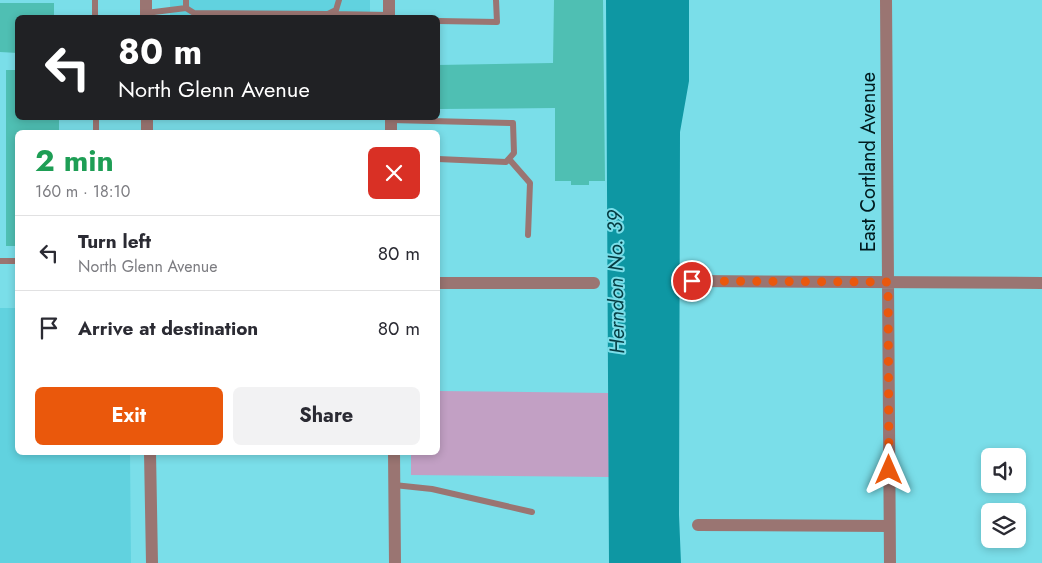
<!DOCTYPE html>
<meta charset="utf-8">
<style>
:root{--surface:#fff;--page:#f2f2f3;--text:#2b2b33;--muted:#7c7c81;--line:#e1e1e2;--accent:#ea580c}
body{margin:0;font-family:Jost,sans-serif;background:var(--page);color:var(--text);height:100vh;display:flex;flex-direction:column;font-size:19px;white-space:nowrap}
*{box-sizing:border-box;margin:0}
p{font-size:16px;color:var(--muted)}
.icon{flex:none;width:28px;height:28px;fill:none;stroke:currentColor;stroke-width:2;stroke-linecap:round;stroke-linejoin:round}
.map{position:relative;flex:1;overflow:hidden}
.drawer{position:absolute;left:15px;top:130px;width:425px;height:325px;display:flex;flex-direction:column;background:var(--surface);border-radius:8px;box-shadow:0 2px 8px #0003}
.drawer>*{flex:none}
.hud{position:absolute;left:15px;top:15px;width:425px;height:105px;border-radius:8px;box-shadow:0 2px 8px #0003;background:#202124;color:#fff;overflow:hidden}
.fabs{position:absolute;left:981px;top:448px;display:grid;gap:10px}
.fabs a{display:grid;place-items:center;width:45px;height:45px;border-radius:8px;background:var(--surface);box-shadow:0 2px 8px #0003;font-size:25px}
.pin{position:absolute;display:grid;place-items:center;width:42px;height:42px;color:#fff;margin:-21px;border:2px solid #fff;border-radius:50%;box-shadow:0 1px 5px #0007}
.me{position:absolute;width:55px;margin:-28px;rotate:0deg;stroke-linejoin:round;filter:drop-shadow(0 0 4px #0008)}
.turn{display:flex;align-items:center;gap:18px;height:105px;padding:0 20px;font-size:22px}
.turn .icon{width:65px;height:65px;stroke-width:2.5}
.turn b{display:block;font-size:35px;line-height:42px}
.round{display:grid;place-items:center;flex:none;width:52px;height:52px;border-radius:8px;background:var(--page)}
.overview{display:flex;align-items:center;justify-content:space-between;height:85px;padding:0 20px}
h1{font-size:30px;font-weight:700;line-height:38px;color:#1e9e55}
.action{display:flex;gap:10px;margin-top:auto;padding:10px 20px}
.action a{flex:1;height:58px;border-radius:8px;background:var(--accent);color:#fff;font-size:20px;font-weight:700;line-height:58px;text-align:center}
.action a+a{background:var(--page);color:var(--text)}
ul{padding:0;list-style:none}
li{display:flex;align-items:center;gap:15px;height:75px;padding:0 20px;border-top:1px solid var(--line)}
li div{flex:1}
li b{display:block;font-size:19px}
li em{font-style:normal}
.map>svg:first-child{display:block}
.built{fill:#61d2df}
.green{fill:#c2a0c4}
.water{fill:#0e97a3}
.building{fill:#4fbfb3}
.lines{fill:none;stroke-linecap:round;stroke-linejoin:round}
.lane{stroke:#9a7572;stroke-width:6}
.street{stroke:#9a7572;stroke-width:12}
.route{stroke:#ea580c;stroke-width:9;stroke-dasharray:0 16.2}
.labels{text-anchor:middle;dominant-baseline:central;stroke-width:4;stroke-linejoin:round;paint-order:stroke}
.street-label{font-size:20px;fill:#001b1e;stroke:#7adee9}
.water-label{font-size:21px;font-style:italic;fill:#063d43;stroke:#7adee9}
</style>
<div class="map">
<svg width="1042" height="563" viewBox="0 0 1042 563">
<rect width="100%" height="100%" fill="#7adee9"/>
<path class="built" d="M170 0H370V17H170Z
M0 308H17L18 452 130 453 131 563H0Z"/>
<path class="green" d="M438 391 608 393 609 477 411 475V453L438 452Z"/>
<path class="water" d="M606 0H689V81L680 132 679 515 681 563H609Z"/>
<path class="building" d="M554 0H603L605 181H589V185H571V181H555V108L438 109V65L553 63Z
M0 3H54V18H18V53L0 52Z
M6 70H18V118H59V132H18V246H6Z"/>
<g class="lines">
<path class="lane" d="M95 0V18
M186 0V8L194 13 328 14 336 10 339 0
M146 13 186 8
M331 14 389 15
M438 21 497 22 496 0
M96 118V132
M391 120 513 123 514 153 506 162 438 159
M509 159 530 183 528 235
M0 261H18
M394 485 432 489 532 512"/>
<path class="street" d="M146 0V18
M389 0V18
M886 0 890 563
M147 118V132
M391 118V132
M692 281 1042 283
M438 283H594
M150 452 152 563
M394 452 395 563
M698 525 889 526"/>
</g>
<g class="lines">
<path class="route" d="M692 281 888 282 889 470"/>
</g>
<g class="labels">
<g class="street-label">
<text transform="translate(868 162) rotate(-90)">East Cortland Avenue</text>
</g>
<g class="water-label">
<text transform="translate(616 282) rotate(-91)">Herndon No. 39</text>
</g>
</g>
</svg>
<div class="fabs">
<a><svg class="icon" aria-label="sound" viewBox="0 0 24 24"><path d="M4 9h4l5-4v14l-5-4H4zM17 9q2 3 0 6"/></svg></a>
<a><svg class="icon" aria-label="layers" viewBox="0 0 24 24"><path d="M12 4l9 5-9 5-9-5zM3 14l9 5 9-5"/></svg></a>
</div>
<div class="pin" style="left:692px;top:281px;background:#d93025"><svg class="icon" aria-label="arrive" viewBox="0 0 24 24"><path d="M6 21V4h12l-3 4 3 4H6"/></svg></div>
<svg class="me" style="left:889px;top:470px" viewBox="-20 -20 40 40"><path d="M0-17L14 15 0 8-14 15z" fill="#ea580c" stroke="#fff" stroke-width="4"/></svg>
<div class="hud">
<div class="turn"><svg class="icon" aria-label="left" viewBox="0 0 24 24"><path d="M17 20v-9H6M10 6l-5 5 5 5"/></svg><div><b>80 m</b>North Glenn Avenue</div></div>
</div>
<section class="drawer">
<div class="overview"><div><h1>2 min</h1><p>160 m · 18:10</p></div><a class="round" style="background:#d93025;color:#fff"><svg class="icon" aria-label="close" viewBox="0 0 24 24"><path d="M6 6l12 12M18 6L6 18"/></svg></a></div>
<ul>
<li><svg class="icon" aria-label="left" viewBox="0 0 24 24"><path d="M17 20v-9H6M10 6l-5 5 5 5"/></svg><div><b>Turn left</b><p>North Glenn Avenue</p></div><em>80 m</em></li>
<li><svg class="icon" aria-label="arrive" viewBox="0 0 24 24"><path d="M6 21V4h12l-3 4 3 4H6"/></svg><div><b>Arrive at destination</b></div><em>80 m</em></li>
</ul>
<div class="action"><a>Exit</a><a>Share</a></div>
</section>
</div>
